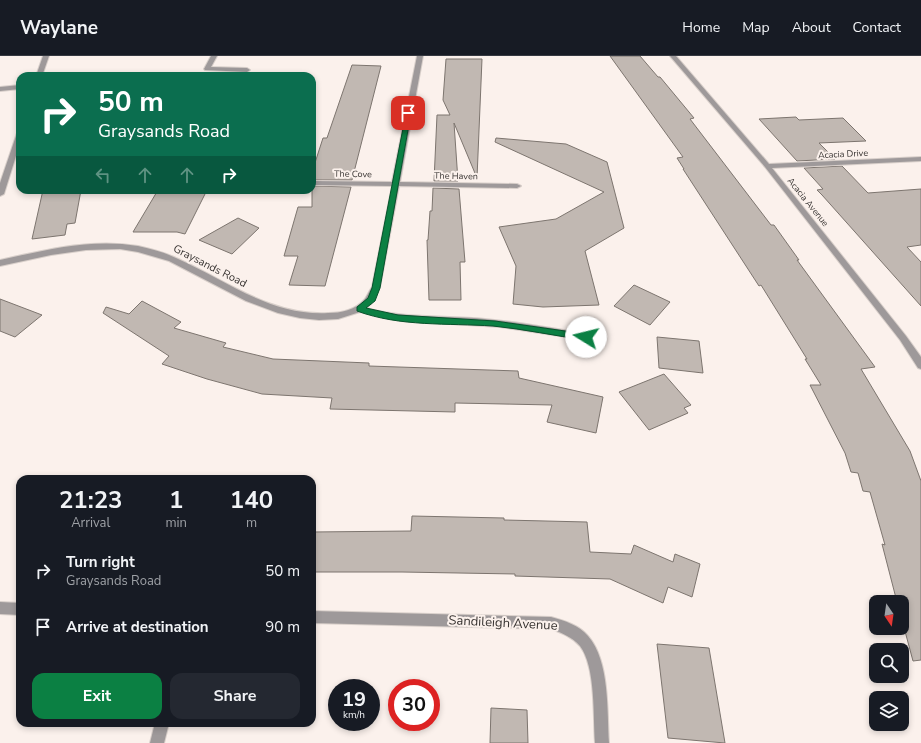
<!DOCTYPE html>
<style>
:root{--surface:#171b24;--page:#242831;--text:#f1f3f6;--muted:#9ea1a6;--line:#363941;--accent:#0b8043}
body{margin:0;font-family:"Nunito Sans",sans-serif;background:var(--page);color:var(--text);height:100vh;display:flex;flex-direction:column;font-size:15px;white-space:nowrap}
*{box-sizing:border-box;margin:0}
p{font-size:13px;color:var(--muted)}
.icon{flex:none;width:22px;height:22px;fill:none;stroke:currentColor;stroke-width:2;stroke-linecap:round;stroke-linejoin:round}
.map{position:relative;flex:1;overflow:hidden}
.panel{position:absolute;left:16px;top:419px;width:300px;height:252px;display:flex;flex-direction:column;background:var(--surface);border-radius:12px;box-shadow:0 2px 6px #0003}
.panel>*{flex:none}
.hud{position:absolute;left:16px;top:16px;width:300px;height:122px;border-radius:12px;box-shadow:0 2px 6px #0003;background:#0b6e4f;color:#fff;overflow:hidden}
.needle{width:26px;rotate:167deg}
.fabs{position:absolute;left:869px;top:539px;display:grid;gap:8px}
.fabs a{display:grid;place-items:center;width:40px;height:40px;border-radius:8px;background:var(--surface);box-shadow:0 2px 6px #0003;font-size:20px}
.speed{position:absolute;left:328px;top:623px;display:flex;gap:8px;font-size:20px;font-weight:700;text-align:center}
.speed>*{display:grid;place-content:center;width:52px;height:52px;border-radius:50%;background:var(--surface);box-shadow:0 2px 6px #0003;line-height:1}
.speed small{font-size:10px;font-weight:400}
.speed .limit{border:6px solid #d22;background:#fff;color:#111}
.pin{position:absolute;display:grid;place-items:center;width:34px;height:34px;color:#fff;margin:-17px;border-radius:8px;box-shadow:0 2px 6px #0006}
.me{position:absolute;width:44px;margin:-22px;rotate:279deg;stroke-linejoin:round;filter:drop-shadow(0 0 3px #0008)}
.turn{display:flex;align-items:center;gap:14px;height:84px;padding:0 16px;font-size:18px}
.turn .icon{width:52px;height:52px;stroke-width:2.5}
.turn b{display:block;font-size:28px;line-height:34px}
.lanes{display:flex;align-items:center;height:38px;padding:0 16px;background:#0003;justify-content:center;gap:20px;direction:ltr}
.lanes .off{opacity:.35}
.eta{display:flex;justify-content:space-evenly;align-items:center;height:68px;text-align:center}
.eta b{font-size:24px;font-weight:700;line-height:28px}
.action{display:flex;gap:8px;margin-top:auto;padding:8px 16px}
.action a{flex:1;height:46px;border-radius:12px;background:var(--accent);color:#fff;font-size:16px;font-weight:700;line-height:46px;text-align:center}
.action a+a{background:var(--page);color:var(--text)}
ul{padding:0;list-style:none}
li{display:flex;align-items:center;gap:12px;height:56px;padding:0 16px}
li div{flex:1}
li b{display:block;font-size:15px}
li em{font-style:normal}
header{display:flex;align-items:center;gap:24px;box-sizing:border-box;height:56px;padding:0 20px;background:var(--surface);border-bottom:1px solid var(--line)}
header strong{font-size:19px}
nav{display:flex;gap:22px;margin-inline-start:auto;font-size:14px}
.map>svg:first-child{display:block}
.building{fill:#c1b8b2;stroke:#7d756f}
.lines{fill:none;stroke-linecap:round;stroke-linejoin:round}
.minor-casing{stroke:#d8cfca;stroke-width:2}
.minor{fill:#9e999a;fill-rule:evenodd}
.route{fill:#0b8043;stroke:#07532c}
.labels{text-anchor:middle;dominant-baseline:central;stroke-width:4;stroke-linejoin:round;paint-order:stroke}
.far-street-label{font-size:9px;fill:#373331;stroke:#fbf1ec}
.street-label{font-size:11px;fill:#373331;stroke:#fbf1ec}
.near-street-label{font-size:13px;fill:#373331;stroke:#fbf1ec}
</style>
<header>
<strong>Waylane</strong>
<nav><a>Home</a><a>Map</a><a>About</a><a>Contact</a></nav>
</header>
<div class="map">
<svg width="921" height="687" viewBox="0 0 921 687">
<rect width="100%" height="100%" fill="#fbf1ec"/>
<path class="building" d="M610 0H640L658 21H660L694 62 690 63 771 169H774L799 204H797L875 311 861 313 910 395 921 425V604L913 605 902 564V546H897L882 488 885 489 870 436 863 435 858 417 851 416 845 397 810 329H821L805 303H807L761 229 759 230 683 113H684L677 102 683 101Z
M446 3H482L477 122 454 67 458 125H434L437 59H450L443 44Z
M352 9 381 10 352 124H312V116L323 82H327Z
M796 61 799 64 843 62 866 85 819 87 835 103 797 105 759 63Z
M496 82 566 88 607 106 624 172 585 195 599 249 543 251 513 248 516 210 499 171 556 163 604 136 495 86Z
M842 110 868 137 921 133V189L907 191 921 206V250L822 139 817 134 823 133 804 112Z
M312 130 351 131 325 230 289 229 298 200H284L298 151H312Z
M433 132 459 133 465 206H460L461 244H429L427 184H428L430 155H432Z
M43 134H81L75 167 67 168 65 179 32 183Z
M158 134H207L185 178 177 176H133Z
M238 162 259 172 232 198 199 184Z
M634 229 670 246 650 269 614 250Z
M0 243 42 259 15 281 0 275Z
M142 245 181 266 174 272 226 287 223 291 273 303 369 307V310L518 315 519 322 603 341 596 377 547 366 552 349 455 347V356L330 353 332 342 262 338 207 323 162 308 169 300 103 257 106 251 129 258Z
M657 281 699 285 703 317 659 312Z
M664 318 691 349 684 352 688 357 649 374 619 336Z
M412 460 504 462V464L587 466 590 496 631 498 634 489 673 506 675 498 700 508 692 541 668 531 663 547 610 523 515 520V518L402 516H312V476L411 475Z
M657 588 709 592 725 687 668 682Z
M491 652 527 654 528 687H490Z"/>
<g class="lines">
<defs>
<path id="minor" d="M43 0H49L42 20H36Z
M211 0H217L211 11 247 12 250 14 247 16 205 14 204 13Z
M417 0H423L400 126 517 128 521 130 517 132 399 130 380 231 371 248 366 252C405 263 446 259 485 263 519 266 553 272 586 278L591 281 589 283 586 284 500 271 401 265 360 256 338 263 319 264 300 262 278 257 246 245 169 205 138 196 120 193 86 194 51 199 0 210V204C45 194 92 182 138 190 151 193 164 196 176 202 226 224 270 260 328 257 341 257 355 254 364 244 367 241 369 235 372 231L392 130 312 129V125L392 126Z
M670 0H676L769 108 921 101V105L772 112 906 280 921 301V313L918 312 900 284 765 111Z
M20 29V33L0 35V31Z
M20 75V87L4 138 0 140V127L17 77Z
M0 546 20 547V559L0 558Z
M312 555 551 561C565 565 579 569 588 580 610 605 607 656 609 687H595C593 661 596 611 580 590 572 581 562 577 551 573L312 567Z
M155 667H169L164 687H150Z"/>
</defs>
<use href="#minor" class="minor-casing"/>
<use href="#minor" class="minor"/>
</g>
<path class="route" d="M408 55 411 57 380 232 375 245 366 252 398 259 495 265 586 278 590 281 589 283 586 284C555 280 524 273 493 270 448 267 400 271 357 255V251L368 242 372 232 406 57Z"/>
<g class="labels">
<g class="far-street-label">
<text transform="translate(843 98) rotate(-3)">Acacia Drive</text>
<text transform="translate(353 118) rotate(1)">The Cove</text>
<text transform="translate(456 120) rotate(1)">The Haven</text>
<text transform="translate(808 146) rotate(51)">Acacia Avenue</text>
</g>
<g class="street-label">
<text transform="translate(210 210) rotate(27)">Graysands Road</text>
</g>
<g class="near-street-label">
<text transform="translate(503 567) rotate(3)">Sandileigh Avenue</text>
</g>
</g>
</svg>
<div class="fabs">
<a><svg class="needle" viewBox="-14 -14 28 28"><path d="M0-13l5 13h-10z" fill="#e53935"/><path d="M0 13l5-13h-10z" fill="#9ea1a6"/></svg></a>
<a><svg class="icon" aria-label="search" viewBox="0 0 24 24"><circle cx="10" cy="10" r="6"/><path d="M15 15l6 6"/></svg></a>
<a><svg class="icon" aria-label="layers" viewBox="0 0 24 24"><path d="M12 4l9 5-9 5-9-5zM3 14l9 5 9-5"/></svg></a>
</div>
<div class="speed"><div>19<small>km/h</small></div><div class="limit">30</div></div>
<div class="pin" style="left:408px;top:57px;background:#d93025"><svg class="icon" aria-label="arrive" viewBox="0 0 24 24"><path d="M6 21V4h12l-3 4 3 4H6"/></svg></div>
<svg class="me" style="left:586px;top:281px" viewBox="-20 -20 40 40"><circle r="19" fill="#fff"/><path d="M0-13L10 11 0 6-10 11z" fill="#0b8043"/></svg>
<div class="hud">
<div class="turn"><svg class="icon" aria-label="right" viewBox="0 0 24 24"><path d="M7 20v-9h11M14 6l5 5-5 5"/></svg><div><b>50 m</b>Graysands Road</div></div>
<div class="lanes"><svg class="icon off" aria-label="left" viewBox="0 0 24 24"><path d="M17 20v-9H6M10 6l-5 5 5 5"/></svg><svg class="icon off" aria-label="ahead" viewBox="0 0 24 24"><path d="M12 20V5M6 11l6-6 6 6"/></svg><svg class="icon off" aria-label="ahead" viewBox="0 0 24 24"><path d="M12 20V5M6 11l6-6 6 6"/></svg><svg class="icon" aria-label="right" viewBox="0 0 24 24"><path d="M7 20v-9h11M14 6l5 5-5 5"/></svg></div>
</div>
<section class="panel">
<div class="eta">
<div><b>21:23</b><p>Arrival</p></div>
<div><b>1</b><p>min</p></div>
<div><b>140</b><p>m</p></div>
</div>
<ul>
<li><svg class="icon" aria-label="right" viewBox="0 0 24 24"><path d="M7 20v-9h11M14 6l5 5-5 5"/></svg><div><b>Turn right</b><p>Graysands Road</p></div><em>50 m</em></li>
<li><svg class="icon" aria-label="arrive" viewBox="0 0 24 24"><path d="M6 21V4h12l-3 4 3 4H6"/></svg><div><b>Arrive at destination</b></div><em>90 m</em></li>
</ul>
<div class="action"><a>Exit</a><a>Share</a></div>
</section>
</div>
